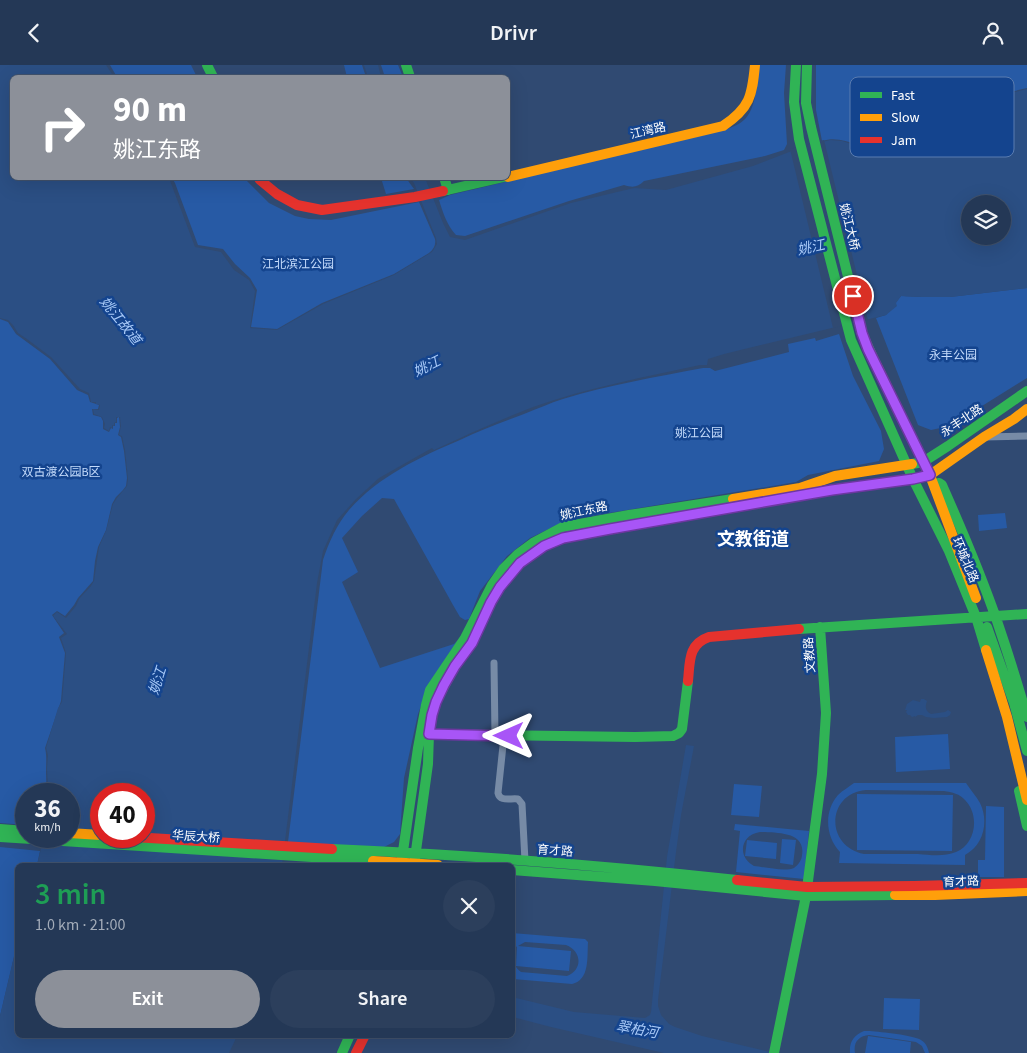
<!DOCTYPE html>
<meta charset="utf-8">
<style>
:root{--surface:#243856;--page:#2c3f5c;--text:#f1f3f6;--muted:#a3acb9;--line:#41526c;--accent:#8c9099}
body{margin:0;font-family:"Source Sans 3","Noto Sans SC",sans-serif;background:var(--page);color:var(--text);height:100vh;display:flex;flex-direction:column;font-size:19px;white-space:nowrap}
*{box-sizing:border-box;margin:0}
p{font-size:16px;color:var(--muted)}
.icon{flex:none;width:28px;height:28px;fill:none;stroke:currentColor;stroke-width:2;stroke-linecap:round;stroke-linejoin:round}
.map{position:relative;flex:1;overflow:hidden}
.sheet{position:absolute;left:15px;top:798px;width:500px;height:175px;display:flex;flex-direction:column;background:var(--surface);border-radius:8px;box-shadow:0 5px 20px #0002,0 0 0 1px var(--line)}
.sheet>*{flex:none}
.hud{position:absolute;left:10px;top:10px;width:500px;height:105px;border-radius:8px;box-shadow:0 5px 20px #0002,0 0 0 1px var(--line);background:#8c9099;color:#fff;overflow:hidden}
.tools{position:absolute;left:961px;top:130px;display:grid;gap:10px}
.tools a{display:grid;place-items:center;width:50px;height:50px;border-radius:50%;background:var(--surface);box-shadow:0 5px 20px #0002,0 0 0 1px var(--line);font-size:25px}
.speed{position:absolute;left:15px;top:718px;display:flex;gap:10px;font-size:25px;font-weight:700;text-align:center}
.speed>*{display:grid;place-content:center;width:65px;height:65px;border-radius:50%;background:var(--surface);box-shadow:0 5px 20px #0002,0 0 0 1px var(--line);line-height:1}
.speed small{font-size:12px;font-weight:400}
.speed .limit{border:8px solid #d22;background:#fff;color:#111}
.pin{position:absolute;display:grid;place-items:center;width:42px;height:42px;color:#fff;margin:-21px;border:2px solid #fff;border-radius:50%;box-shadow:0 1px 5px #0007}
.me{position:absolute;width:55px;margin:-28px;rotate:270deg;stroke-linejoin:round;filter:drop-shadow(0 0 4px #0008)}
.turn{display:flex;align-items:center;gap:18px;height:105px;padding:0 20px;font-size:22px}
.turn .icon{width:65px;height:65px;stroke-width:2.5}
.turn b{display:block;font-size:35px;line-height:42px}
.round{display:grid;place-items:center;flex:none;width:52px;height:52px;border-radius:26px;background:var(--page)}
.overview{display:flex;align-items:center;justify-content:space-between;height:85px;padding:0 20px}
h1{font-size:30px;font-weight:600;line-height:38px;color:#1e9e55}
.primary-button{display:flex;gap:10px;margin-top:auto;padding:10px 20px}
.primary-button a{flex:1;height:58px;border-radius:30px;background:var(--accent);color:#fff;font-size:20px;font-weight:600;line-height:58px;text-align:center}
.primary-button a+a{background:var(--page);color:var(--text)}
header{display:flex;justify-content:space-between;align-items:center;height:65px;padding:0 20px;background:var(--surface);font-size:22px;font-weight:600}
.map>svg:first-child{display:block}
.green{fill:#275aa5;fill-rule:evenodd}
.water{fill:#2b4f84;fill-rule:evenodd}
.pier{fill:#304a72}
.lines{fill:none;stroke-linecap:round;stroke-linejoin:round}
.street{stroke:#778ba6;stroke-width:7}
.fast{stroke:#30b455;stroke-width:10}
.slow{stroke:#ff9f0a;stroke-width:10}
.jam{stroke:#e5322d;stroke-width:10}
.route-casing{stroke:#6d37a1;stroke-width:12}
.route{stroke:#a855f7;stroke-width:9}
.labels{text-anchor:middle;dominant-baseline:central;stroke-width:5;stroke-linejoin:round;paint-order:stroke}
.street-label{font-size:12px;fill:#fff;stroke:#14448e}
.park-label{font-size:12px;fill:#c4dbfc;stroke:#14448e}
.water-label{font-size:14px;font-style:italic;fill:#a9caf8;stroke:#14448e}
.district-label{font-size:18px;font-weight:bold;fill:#fff;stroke:#14448e}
.key{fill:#14448e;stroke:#5a7cb0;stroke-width:1}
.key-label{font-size:14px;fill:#fff}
</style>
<header><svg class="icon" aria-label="back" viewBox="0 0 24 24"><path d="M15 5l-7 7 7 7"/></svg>Drivr<svg class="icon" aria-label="person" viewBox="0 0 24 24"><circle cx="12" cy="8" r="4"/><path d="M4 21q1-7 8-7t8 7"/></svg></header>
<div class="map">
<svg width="1027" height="988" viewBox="0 0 1027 988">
<rect width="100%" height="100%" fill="#304a72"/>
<path class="green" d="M110 0H191L197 12H117Z
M344 0H362L366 12H347Z
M381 0H398L403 12H385Z
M758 0H786L784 28 787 79 784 85 765 91 644 116C638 122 633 123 624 120L569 136 465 171 456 170C447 160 443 148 439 135L450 130 725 65C732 62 741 59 746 53 757 40 757 16 758 0Z
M816 0H1027V23L922 48 903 65 879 77 865 89 859 83 858 80C846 76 835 72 822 76L816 45Z
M172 113H244L269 138 295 151 309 154 331 155 419 137 435 174C436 180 434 184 429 188L394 209 322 238 277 264 251 262 257 225 250 213 235 199 223 184 198 180 175 118Z
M381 113H406L414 124 386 129Z
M1027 223V313L950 361 931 365 918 360 876 253 886 250 901 231 921 232H950Z
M0 254 8 257 16 269 50 294 77 325 88 330 90 337 99 340 98 344H92L93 350 101 352 103 356V364L109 367 111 363 113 364V361H115V358H117V353L119 352 120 362 118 370 121 372 124 386 127 413 126 421 123 425 116 432 112 439 106 465 98 482 95 496 93 516 78 533 74 540 65 551 57 546 52 550 64 568 59 572 65 588 62 623 61 636 45 683C47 691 46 699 46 708 46 715 47 721 46 729H26V760L0 758Z
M839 269 853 311 881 366 884 384 879 396 808 410 796 417 579 453 559 459 530 473 507 491 480 526 469 554 465 555 460 552 453 540 394 434 382 433 362 451 342 473 358 507 342 517 380 603 454 579 458 575 429 619 418 649 404 713 400 769 394 777 382 783 288 777 323 495C329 477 337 459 349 445 379 411 420 392 460 375 481 365 503 357 524 349 537 344 550 338 563 334 608 320 656 312 703 303H710L715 306 789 287 788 279 815 273 816 276Z
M1005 448 1007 463 979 466 978 450Z
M948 669 950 704 896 707 895 672Z
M854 718H966C970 724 976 731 980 738 989 756 984 780 965 790V800L839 798 840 787C825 771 824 746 838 730 843 725 849 722 854 718ZM866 725 944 726C952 727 960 729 965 735 980 750 976 779 956 787 944 792 930 790 918 789 900 789 882 789 864 789 824 781 827 728 866 725Z
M734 719 762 721 759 752 731 750Z
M857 729 953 730 952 786 857 785Z
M986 741 1004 742V812H978V795H985Z
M735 759 809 766 804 814 736 807 740 766 734 765ZM760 767C775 768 806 766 802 790 802 795 798 800 794 803 785 807 764 802 754 801 737 792 740 770 760 767Z
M782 774 796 775 793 800 780 798Z
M747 775 777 778 776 794 745 791Z
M0 782 40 786 37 800H18L17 879 0 951Z
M512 868 585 874 588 877C587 892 590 915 572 919L513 914ZM525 877 566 880C582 886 583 905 567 911L521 907C512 900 510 890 517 881L516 901 569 906 571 886 518 881Z
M884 933 920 934 919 965 883 964Z
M864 966H870C881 967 913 970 921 975 926 978 928 983 929 988H925L922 981 916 977 869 970C859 971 853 977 855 988H850C849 977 854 970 864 966Z
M868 971 911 977 910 988H865Z"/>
<path class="water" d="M0 0H106L114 12H12V112L169 113 195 182 221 187 234 205 249 215 255 226 250 263 277 265 323 239 394 210 432 187 437 179 436 173 414 118 410 113H425L443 158 450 172 465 175 571 138 634 123 666 125 753 101 797 84 830 75 842 76 857 81V84L865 91 883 76 904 67 918 55 922 50 1027 24V223L950 232H921L901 231 896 238 897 241 886 250 724 289 708 294 707 300H700C644 312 587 323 533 342 499 355 466 370 434 385L432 383 379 413 356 434 337 455 323 486 317 518 282 800H37L44 771H69V729H47L48 721 47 704 48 690 46 683 58 643 62 637 66 588 61 573 67 569 53 551 57 547 66 553 76 541 79 534 91 521 94 516 99 482 106 466 113 439 117 433 127 421 128 414 125 385 122 371 119 370 121 361 120 352H116V357L114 358V361L112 360V363L110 362 109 366 104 363 105 359 102 352 94 349 93 344 99 345 100 340 96 339V337H91L89 328 80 324 51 292 27 274 18 268 13 260 8 255 0 253ZM970 139H1002V171H970ZM101 729H144V771H101Z
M364 0H378L381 12H368Z
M921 634H924L927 636C925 642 925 646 931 649L945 647 948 645 951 647 950 650 947 652 934 653 926 652 922 650H918L915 652V651L912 652 910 650H908L906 647 907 645H905L907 639 913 635 920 637Z
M686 680 694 681 681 750 676 787 658 935V941L661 950 669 959 675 962 702 971 775 988H664L551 962 513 952 512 932 574 947 645 953 650 950 651 947 667 792Z
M17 879 18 970H242L236 973 229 988H0V951Z"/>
<path class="pier" d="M824 75 868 255 833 263 790 84Z"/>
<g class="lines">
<path class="street" d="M985 372 1027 371
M494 598 495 671
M504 671 498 728C500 737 510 733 518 734L522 739 525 796"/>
<path class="fast" d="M207 0 213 12
M406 0 410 12
M796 0 794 37 799 74 851 275 913 414 949 486 976 552 986 585
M807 0 806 38 811 62 862 268 877 301
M444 112 448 125
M443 126 504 112
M912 399 923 397 948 381 1027 326
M939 418 942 420C962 465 981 510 997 556 1008 588 1018 620 1027 652
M987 562 1014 638 1027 686
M799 564 1027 549
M429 669 635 672 673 671 679 668 682 664 688 616
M1019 726 1027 761
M0 764 26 766
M0 772 373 796
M332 784C467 790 602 800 737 815
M401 800 418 683 426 640 430 625 465 573 492 520 503 504 518 489 533 478 563 462 629 450 733 434
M414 800 428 699 429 669 432 650 436 637 455 601 472 578 491 537 500 522 520 498 544 481 563 473 618 463
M512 805 655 816 806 831 895 830
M342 988 350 970
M774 988 806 831 822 709 826 648 820 562"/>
<path class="slow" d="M508 112 723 61C750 43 752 31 755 0
M877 301 931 413 976 533
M733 434 800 423 835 411 912 399
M745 440 832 425 913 414 930 410 984 372 1014 354 1027 344
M986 585 1007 652 1027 735
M69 768 101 770
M373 796 438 800
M895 830H935L1027 826"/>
<path class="jam" d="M258 112 260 115 277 129 297 140 322 145 415 132 443 126
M618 463 745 440
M688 616C690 597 688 579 709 572L799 564
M117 771 332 784
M737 815 807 822 914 821 1027 818
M356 988 365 970"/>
</g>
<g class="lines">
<defs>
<path id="route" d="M509 671 429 669 432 650 436 637 444 620 455 601 472 578 491 537 500 522 520 498 544 481 563 473 610 464 832 425 913 414 930 410 868 284 862 268 853 231"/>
</defs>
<use href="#route" class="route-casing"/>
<use href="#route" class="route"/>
</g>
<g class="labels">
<g class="street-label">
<text transform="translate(648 66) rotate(-13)">江湾路</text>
<text transform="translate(849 162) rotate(76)">姚江大桥</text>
<text transform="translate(962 356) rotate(-34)">永丰北路</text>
<text transform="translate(584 446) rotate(-12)">姚江东路</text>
<text transform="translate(965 495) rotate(67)">环城北路</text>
<text transform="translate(810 590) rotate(-94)">文教路</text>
<text transform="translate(196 772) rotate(4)">华辰大桥</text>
<text transform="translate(555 786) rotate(4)">育才路</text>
<text transform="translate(961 817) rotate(-3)">育才路</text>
</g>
<g class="park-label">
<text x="298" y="199">江北滨江公园</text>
<text x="953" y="290">永丰公园</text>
<text x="699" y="368">姚江公园</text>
<text x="61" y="407">双古渡公园B区</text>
</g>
<g class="water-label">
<text transform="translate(811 183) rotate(-12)">姚江</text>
<text transform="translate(120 256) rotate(51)">姚江故道</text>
<text transform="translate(427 302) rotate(-26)">姚江</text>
<text transform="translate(158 616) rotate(-72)">姚江</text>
<text transform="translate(637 965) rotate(10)">翠柏河</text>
</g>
<g class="district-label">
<text x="753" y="474">文教街道</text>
</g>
</g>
<rect x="850" y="12" width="164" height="80" rx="8" class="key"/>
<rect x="860" y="27" width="22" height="6" fill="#30b455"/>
<rect x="860" y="49" width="22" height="7" fill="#ff9f0a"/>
<rect x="860" y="72" width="22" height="6" fill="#e5322d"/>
<g class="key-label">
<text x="891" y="35">Fast</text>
<text x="891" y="57">Slow</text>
<text x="891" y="80">Jam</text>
</g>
</svg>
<div class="tools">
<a><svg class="icon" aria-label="layers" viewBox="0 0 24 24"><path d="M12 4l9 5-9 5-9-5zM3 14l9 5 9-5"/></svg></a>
</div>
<div class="speed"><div>36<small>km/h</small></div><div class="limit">40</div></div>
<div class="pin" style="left:853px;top:231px;background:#d93025"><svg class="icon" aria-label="arrive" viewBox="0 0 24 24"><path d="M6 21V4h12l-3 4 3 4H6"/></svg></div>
<svg class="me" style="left:509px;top:671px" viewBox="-20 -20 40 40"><path d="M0-17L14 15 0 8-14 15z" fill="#a855f7" stroke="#fff" stroke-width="4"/></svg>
<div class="hud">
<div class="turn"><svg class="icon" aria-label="right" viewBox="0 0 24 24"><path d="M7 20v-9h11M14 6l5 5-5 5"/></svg><div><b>90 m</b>姚江东路</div></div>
</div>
<section class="sheet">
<div class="overview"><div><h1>3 min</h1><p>1.0 km · 21:00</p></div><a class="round"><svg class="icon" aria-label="close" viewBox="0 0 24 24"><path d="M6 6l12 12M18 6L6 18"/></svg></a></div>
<div class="primary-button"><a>Exit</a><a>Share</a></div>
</section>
</div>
